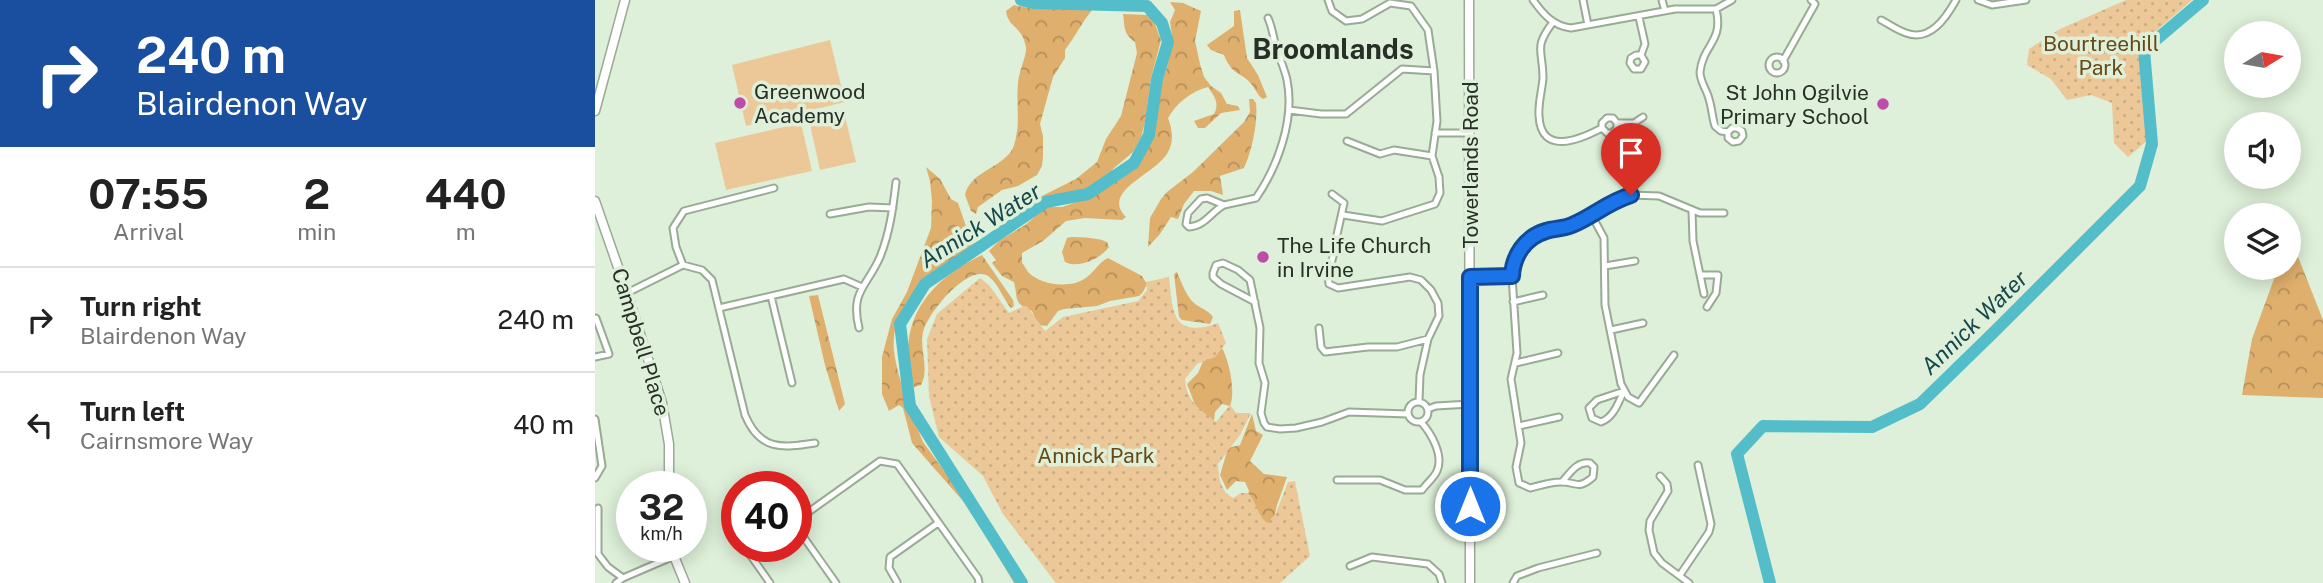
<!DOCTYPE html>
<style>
:root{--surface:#fff;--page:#f2f2f2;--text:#222;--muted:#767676;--line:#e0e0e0}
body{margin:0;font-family:"Public Sans",sans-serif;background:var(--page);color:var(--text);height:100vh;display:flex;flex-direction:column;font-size:26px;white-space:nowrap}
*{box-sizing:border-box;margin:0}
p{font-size:23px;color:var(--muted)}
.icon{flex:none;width:38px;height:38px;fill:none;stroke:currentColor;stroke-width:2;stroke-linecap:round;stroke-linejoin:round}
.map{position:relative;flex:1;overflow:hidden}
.details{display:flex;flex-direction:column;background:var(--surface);width:595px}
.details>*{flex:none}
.top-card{background:#1a4fa0;color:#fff;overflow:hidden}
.needle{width:46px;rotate:79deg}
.tools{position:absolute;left:1629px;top:21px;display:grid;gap:14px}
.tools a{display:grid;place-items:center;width:77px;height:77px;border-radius:50%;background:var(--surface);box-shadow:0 4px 18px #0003;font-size:35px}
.speed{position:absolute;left:21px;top:471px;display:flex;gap:14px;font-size:35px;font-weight:700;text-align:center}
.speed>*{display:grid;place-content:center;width:91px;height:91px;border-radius:50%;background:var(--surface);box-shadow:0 4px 18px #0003;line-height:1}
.speed small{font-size:18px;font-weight:400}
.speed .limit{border:10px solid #d22;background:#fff;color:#111}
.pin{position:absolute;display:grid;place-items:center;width:60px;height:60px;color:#fff;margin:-72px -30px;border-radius:50% 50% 50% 0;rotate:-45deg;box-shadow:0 0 7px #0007}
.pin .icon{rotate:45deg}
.me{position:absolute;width:77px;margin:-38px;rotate:0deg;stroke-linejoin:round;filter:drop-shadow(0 0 5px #0008)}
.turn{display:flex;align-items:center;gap:24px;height:147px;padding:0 21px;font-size:32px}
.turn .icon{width:91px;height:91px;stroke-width:2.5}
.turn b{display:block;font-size:49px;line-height:60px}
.eta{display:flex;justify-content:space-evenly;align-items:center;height:119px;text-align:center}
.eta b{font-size:42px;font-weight:700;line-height:49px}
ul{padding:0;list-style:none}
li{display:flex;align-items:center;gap:21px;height:105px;padding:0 21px;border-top:2px solid var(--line)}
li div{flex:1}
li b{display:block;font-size:26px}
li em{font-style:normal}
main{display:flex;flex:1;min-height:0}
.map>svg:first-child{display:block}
.forest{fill:url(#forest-crowns)}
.park{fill:url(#park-dots)}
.garden{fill:#ecc899}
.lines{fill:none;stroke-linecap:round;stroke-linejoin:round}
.river{stroke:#53beca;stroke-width:12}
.street-casing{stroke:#99aa95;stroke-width:9}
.secondary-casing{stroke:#99aa95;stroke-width:11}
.street{stroke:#fff;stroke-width:5}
.secondary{stroke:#fff;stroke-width:8}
.route-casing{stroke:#114b97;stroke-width:18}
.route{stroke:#1a73e8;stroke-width:12}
.poi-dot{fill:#be4da8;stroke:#def0d9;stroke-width:2.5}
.labels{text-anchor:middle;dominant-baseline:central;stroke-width:7;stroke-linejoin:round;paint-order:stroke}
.park-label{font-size:21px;fill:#684816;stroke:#def0d9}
.poi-label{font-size:21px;fill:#282f27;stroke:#def0d9;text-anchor:start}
.street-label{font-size:21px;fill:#282f27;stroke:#def0d9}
.water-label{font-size:23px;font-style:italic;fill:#16474c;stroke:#def0d9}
.district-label{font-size:28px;font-weight:bold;fill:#282f27;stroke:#def0d9}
</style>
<main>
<section class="details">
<div class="top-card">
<div class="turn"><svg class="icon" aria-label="right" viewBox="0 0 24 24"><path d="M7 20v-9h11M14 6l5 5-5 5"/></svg><div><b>240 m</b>Blairdenon Way</div></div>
</div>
<div class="eta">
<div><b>07:55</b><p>Arrival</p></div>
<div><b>2</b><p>min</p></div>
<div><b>440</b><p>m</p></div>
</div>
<ul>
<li><svg class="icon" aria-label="right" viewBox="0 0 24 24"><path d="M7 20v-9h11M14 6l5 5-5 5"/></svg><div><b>Turn right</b><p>Blairdenon Way</p></div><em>240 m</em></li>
<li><svg class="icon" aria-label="left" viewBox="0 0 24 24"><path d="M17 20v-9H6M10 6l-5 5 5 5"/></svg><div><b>Turn left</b><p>Cairnsmore Way</p></div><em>40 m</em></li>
</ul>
</section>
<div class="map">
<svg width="1728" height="583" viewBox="0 0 1728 583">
<defs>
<pattern id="forest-crowns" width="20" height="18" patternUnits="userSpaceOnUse" patternTransform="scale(1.75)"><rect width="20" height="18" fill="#dfaf6e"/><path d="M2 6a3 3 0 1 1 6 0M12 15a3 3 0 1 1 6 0" fill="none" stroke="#b58f5a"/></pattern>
<pattern id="park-dots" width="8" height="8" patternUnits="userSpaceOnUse" patternTransform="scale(1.75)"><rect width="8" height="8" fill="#ecc899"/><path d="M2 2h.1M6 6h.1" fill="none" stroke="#caac84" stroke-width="1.8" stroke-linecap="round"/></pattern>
</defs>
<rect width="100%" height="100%" fill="#def0d9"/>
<path class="forest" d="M575 2 588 3 606 11 600 41 605 64 609 77 616 86 626 93 632 104 643 106 645 110 626 113 610 128H603L599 121 619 114C625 103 619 96 613 87 596 91 581 104 573 118 577 129 579 139 574 150 564 174 504 190 531 217L527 220 490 218 471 221 448 241 427 253V263C429 265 431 269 433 272 446 286 478 289 492 277 500 271 504 262 513 258L547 276 552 284 548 292 544 296 515 301 502 306 469 309 463 311 452 326 443 325 437 311C418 304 423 298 419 282L407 276 397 263 401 260 394 251 404 241 430 225 452 207H467L494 198 527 178 538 169 550 153 557 133 565 88 572 67 577 35 575 22 580 10Z
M419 5C445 12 471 7 498 9 487 22 480 37 470 50V58L458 77 445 124 448 136V156L447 166 442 175 423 186 407 190 383 207 381 214 376 211 370 195C375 174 398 170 412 156 417 152 420 144 421 137 425 120 421 101 423 84 423 73 432 55 431 48 428 26 413 28 411 11Z
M645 10 652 58 663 75 672 97 668 99C662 95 662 91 657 85 646 71 637 76 629 55L616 50 612 45 639 26V11Z
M528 14 553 15 558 19 566 40 556 78 550 122 546 138 538 152 518 169 513 178 484 192 438 203 443 198 481 179 502 162 511 139 526 116 542 53 540 42C528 34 530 27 528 14Z
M654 99H658L661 103C663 122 657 151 649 168L625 176 628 195 616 191H599L589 204 583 219 576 217 565 234 553 247 555 218 566 199 572 192 598 172 649 122 655 112Z
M331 167 345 179 356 199 363 203 373 232 381 246C343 269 294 299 299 351 301 367 306 383 311 398H314L311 400 328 442 363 490 383 513 424 573 425 579 430 583H419L375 509 317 443 308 408 304 405 294 411 287 394V357L297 319 312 292 336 228 337 201 335 181Z
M476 237C486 237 505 238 512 242L514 247C505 259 483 269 470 262L467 252 472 238Z
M1696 239 1728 320V398L1647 395 1657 339 1683 268H1694V243Z
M387 255 418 300 419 306 416 308C408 299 402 280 391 275 371 266 332 314 328 332 324 350 335 368 326 385L319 387C299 324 332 281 387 255Z
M582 272C586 281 591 296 599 303 606 309 612 309 618 317L615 324 587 320 584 317 579 274Z
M223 295 250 404 244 411 230 365 214 296Z
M627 348C634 360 641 392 635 406L627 404 620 412 619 421 602 410 592 384 603 373 609 359Z
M657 414 661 431 668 435 655 461 669 474 692 477 682 505 677 527 672 531 651 500 654 491 650 482 641 481 632 490 625 475 633 448 645 445Z"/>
<path class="park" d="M1531 0H1597L1547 43 1553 140 1533 157 1519 143 1517 103 1496 95 1472 100 1456 79 1432 65 1434 49 1465 29Z
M574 277C578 313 577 339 623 323L631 343 620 357 602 364 590 379C592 403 604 408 621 422L635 405 641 413H656L645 435 623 464C624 478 625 491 638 498L646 493H653C662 502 663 518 673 523L681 513 693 482 700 481 715 556 685 583H461L408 514 388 476 344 437 334 396 332 339 342 314 385 278 394 285 414 313 431 305 450 331 468 317 543 301 552 290 551 282Z"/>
<path class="garden" d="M235 40 250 102 151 126 137 65Z
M249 112 261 162 225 170 214 120Z
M206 123 217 171 131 190 120 143Z"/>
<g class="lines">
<path class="river" d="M426 0 438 3 552 6 567 23 573 42 562 79 554 135 539 163 493 194 451 202 330 284 305 324 315 406 427 583
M1175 583 1142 454 1168 426 1277 427 1325 404 1401 330 1545 186 1557 144 1549 50 1608 0"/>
<defs>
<path id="street" d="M733 0 737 11 751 21 767 19 795 3 816 6 833 30 839 71 842 121 837 156 844 177 845 193 840 204 787 221 748 215
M938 0C948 14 958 26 976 28L1080 9H1121L1137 0
M988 0 993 25
M1067 0 1070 11
M1383 0 1397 5 1431 0
M1121 9C1129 42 1108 44 1105 72 1105 82 1112 90 1114 99 1117 108 1117 117 1120 126L1126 131 1133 132 1137 128H1142L1147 131 1148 136 1144 141 1138 142 1133 138V132
M1044 17 1050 44 1046 55 1050 62 1046 69H1039L1035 63 1036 58 1041 55H1046
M1286 20C1294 24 1302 30 1311 33 1335 42 1351 18 1361 0
M958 22C938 49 948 49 948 78 947 91 943 103 944 116 946 157 986 139 1007 128V123L1012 118H1018L1022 123V128L1017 133H1012L1007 128
M1174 65a8 8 0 1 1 16 0a8 8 0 1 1-16 0Z
M1188 61 1220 4 1216 0
M694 110 726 114H751L807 69 839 71
M1022 123H1039L1048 117
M840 133H875
M752 141 785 154 799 150 837 156
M737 194 749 203 741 239
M629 205C616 212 610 226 594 227L591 224 593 213 606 199 612 198 629 205 661 198C683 166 700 119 692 80 690 70 685 60 682 49 678 39 678 29 673 18
M1097 211 1098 241 1109 294
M235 214 274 207 298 208
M996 214 1009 238 1010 305 1026 384 1033 397 1044 403 1079 355
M740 249 733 275 734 284 743 288 815 277 826 280 836 290 843 303 844 316 833 339 825 375 824 402
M88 265 81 247 78 228 89 211 179 188
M1010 266 1040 261
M1105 275H1123L1121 293 1112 307
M917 276 923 252 936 238 953 230 978 225 1007 207 1036 195 1064 196 1105 213H1129
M875 277 917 276 922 353 916 379 926 443 921 467 924 483 935 488C944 486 955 482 965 482 981 481 982 491 998 477L999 467 995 463C982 461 975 473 967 482
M32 293 88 265 107 270 117 280 150 415C165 451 187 448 220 443
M176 296 197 383
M660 302 626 284 618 277V273L621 265 628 263 643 270 655 280 665 328 664 363 670 383 666 413 669 423 672 427 685 429 701 428 727 422 754 412 813 414
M918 302 948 295
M124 308 249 279 267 287
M264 328C255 291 272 287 285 257 295 232 298 208 301 182
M724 328 726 347 730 352 773 347H802L833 339
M1016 330 1048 323
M0 357 14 354 1 318
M921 363 963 353
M1029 391C1023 403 1019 417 1006 422L997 418 994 408 1002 400Z
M813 412a10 10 0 1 1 20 0a10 10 0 1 1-20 0Z
M833 409 841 406 875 404
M0 419 7 466 0 478
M924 426 964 417
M1065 476 1072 484 1073 491 1055 521 1054 530 1059 553 1067 563 1094 583
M742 480H785L810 490H827C831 484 839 478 842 471 849 455 836 433 826 422
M3 508V554L13 567 28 578
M149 546 175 583
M755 566 777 557 833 564 844 574 847 583
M1085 575 1114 532 1116 524 1103 465
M302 582 294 568 295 557 343 523
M21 583 28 578 79 556
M241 583 205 532V522L215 511 285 461 302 464 383 578 384 583
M918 583 922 576 943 568 1002 553"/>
<path id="secondary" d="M874 0 875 583
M0 111 30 0
M0 201 32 293 67 403 74 444V486
M78 546 79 556 90 583"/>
</defs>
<use href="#street" class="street-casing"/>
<use href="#secondary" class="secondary-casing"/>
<use href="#street" class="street"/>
<use href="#secondary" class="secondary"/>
</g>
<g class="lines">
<defs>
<path id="route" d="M875 506V277L917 276C918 256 930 237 951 231 959 228 969 229 977 225 999 216 1011 203 1036 195"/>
</defs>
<use href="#route" class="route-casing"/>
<use href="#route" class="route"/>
</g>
<g class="poi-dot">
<circle cx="145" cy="103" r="7"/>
<circle cx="1288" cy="104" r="7"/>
<circle cx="668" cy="257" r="7"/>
</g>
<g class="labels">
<g class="park-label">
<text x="1506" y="43">Bourtreehill<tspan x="1506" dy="24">Park</tspan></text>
<text x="501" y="455">Annick Park</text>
</g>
<g class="poi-label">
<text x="159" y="91">Greenwood<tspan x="159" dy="24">Academy</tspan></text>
<text x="1274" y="92" text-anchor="end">St John Ogilvie<tspan x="1274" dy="24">Primary School</tspan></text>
<text x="682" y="245">The Life Church<tspan x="682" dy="24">in Irvine</tspan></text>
</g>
<g class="street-label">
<text transform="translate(875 165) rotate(-90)">Towerlands Road</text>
<text transform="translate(46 342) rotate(73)">Campbell Place</text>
</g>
<g class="water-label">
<text transform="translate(385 225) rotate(-32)">Annick Water</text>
<text transform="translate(1379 322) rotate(-44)">Annick Water</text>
</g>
<g class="district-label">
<text x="738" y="48">Broomlands</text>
</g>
</g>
</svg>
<div class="tools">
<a><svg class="needle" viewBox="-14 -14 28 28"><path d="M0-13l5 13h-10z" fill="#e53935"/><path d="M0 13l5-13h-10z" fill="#767676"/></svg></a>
<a><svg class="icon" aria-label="sound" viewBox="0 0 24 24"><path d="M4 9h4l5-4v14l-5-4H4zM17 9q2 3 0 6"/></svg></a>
<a><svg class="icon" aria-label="layers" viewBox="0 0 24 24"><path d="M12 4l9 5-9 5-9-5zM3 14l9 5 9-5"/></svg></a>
</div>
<div class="speed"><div>32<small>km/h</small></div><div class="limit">40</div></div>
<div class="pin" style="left:1036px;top:195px;background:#d93025"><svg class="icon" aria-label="arrive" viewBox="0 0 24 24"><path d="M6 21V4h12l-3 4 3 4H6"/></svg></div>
<svg class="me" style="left:875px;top:506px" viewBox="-20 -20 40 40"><circle r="17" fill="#1a73e8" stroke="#fff" stroke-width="3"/><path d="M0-11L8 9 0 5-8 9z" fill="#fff"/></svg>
</div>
</main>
